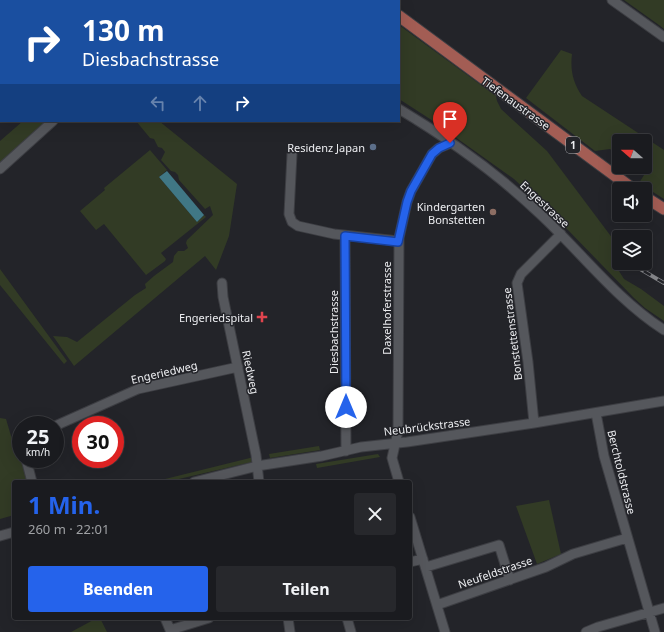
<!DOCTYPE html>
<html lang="de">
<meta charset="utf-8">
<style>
:root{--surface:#1a1b1f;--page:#27282c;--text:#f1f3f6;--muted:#9fa1a4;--line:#38393d;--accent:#2563eb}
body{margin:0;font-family:"Noto Sans",sans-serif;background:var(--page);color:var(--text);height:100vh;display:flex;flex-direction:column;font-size:15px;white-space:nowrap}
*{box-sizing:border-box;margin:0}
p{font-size:13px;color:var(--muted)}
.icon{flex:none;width:22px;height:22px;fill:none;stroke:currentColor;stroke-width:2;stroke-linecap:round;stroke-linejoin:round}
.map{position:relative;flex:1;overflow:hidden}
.panel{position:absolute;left:12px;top:480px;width:400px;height:140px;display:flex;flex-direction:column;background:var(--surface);border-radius:4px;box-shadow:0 4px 16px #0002,0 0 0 1px var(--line)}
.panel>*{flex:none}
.guide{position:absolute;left:0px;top:0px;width:400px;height:122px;box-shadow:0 4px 16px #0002,0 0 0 1px var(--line);background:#1a4fa0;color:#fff;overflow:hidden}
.needle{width:26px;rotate:290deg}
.tools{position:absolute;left:612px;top:134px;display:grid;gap:8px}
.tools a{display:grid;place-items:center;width:40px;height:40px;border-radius:4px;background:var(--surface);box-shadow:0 4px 16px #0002,0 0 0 1px var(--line);font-size:20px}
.speed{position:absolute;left:12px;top:416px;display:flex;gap:8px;font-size:20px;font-weight:700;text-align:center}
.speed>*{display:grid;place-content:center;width:52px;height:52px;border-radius:50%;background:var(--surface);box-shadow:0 4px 16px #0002,0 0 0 1px var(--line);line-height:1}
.speed small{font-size:10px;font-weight:400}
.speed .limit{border:6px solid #d22;background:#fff;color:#111}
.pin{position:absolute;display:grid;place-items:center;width:34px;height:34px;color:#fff;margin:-41px -17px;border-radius:50% 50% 50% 0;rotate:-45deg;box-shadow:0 0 4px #0007}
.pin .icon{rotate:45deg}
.me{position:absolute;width:44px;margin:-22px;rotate:0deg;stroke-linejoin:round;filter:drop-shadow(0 0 3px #0008)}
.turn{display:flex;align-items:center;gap:14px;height:84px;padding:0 16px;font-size:18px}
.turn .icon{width:52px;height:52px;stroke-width:2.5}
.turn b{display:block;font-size:28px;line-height:34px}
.lanes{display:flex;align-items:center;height:38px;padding:0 16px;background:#0003;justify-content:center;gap:20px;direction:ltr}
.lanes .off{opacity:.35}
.round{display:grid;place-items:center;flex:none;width:42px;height:42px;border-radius:4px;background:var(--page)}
.overview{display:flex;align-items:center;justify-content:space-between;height:68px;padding:0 16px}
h1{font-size:24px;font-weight:700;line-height:30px;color:var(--accent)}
.cta{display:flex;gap:8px;margin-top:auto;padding:8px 16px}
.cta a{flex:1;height:46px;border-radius:4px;background:var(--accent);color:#fff;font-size:16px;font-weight:700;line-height:46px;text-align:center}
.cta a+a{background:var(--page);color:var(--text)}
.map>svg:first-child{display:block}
.green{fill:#323b25}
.water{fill:#407785}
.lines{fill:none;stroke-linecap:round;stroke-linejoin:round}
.minor-casing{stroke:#3d3e43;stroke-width:11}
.major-casing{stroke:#3d3e43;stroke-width:13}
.minor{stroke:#55575c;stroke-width:9}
.major{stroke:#a35d54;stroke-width:11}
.rail-casing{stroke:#85868a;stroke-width:4}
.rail{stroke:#232429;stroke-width:2.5;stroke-dasharray:8;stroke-linecap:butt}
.route-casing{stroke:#184099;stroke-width:10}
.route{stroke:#2563eb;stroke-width:7}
.service-dot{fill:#5c6f8a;stroke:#232429;stroke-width:1.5}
.education-dot{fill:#8d6e63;stroke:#232429;stroke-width:1.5}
.health-dot{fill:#e0444e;stroke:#232429;stroke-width:1.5}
.labels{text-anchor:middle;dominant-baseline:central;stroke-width:3;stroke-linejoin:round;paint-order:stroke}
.shield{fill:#232429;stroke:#b0b1b4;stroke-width:1}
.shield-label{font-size:10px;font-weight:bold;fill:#ecedf0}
.street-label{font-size:11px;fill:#ecedf0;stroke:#232429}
.poi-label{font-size:11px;fill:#ecedf0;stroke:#232429;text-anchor:end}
</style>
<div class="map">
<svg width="664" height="632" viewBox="0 0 664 632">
<rect width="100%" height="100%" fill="#232429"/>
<path class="green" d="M624 0H664V29L659 25Z
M399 25 496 96 497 101 501 109 547 151 619 247V263L617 268 624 279 641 289 664 306V321L645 308 634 298 567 229 514 179 430 119 399 99Z
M561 50 572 54C570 70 573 83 582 96L664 150V199L639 183 646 172 638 167H645V141H619V155L610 149 595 151 526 98Z
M23 121H47L0 165V141Z
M136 121H159L237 184 229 236 216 270 205 256 74 366 53 336 67 337 77 342 135 295 146 288 145 284 154 276 173 262 174 256 178 251H184L188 248 186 243 187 240 213 215 210 206 205 209 179 180 178 175 175 172 171 171 161 160 165 152 162 148 158 147 154 139 150 138Z
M150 150 167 170 159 177 197 222 204 215 206 217 161 253 166 259 165 261 146 275 104 224 96 230 80 211 105 190 104 188Z
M0 269 67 361 64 364 0 285Z
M0 418 6 419 14 446 18 445 29 482H14V515L0 519Z
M319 446 320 450 270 458 269 454Z
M378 454 380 457 317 468 316 464Z
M254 457 252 462 166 482H153Z
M549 500 561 554 537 564 516 506Z
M97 618H100L107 632H71Z"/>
<path class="water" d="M167 171 204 215 197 222 159 177Z"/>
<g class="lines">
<defs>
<path id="minor" d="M138 0 139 1
M612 0 664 37
M399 109C449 139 498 174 540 214 581 252 616 299 664 330
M292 154 289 214 292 222 298 226 334 234 398 241
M0 169 53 121
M345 236 346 451
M222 283 223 297 256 455 259 482
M596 413 604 456 655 632
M534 423 528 362 517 283 521 274 561 234
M55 426 138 389 238 367
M26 459 32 482
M194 482 257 466 322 456 361 447 407 442 534 423 664 401
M399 482 392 458 398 431 399 238 407 202 411 191 432 154 439 148 451 143
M410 517 445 632
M0 536 14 532
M410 562 423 559
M426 567 499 545 510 580
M437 605 546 567 573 554 627 538
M165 618 171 632
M288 618 290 632
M347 618 351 632
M170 630 209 618
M586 632 598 627 664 608"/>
<path id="major" d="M377 0 378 1
M399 16 633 189
M645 197 664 209"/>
</defs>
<use href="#minor" class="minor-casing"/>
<use href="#major" class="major-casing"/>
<use href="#minor" class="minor"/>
<use href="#major" class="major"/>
<defs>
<path id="rail" d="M630 263 664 283"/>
</defs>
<use href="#rail" class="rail-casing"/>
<use href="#rail" class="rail"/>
</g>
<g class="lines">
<defs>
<path id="route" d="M346 407 345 236 398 242 407 202 411 191 432 154 439 148 450 143"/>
</defs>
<use href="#route" class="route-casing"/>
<use href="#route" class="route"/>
</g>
<circle class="service-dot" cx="373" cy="147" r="4"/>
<circle class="education-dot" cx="493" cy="212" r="4"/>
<path class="health-dot" d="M260 311h4v4h4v4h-4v4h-4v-4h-4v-4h4z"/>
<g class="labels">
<rect class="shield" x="566" y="137" width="14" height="16" rx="3"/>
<g class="shield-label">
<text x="573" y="145">1</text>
</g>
<g class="street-label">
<text transform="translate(516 103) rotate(36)">Tiefenaustrasse</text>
<text transform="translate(545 204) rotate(43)">Engestrasse</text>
<text transform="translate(386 308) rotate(-90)">Daxelhoferstrasse</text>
<text transform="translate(333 332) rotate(-90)">Diesbachstrasse</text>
<text transform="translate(512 334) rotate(-97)">Bonstettenstrasse</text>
<text transform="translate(164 372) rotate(-13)">Engeriedweg</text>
<text transform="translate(251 372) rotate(78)">Riedweg</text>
<text transform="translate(427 426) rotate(-7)">Neubrückstrasse</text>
<text transform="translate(622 472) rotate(76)">Berchtoldstrasse</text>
<text transform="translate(495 572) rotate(-19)">Neufeldstrasse</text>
</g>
<g class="poi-label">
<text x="365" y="147">Residenz Japan</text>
<text x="485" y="206">Kindergarten<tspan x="485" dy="13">Bonstetten</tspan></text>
<text x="253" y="317">Engeriedspital</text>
</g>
</g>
</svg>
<div class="tools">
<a><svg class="needle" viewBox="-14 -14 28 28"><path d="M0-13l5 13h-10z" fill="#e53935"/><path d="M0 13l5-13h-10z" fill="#9fa1a4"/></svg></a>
<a><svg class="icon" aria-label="sound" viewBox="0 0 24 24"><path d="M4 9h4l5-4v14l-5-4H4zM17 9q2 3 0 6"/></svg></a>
<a><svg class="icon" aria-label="layers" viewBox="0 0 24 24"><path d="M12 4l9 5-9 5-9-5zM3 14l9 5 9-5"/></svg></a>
</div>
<div class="speed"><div>25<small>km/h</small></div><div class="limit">30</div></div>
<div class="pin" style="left:450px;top:143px;background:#d93025"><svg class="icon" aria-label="arrive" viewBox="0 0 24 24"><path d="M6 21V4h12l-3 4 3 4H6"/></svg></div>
<svg class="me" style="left:346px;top:407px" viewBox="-20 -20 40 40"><circle r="19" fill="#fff"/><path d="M0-13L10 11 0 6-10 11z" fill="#2563eb"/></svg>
<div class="guide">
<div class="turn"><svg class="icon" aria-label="right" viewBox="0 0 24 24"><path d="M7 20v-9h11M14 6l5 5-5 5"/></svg><div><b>130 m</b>Diesbachstrasse</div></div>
<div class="lanes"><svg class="icon off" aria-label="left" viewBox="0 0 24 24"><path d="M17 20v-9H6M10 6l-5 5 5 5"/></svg><svg class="icon off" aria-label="ahead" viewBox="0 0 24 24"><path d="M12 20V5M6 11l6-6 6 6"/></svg><svg class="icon" aria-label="right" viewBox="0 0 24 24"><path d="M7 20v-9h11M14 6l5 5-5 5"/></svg></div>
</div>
<section class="panel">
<div class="overview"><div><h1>1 Min.</h1><p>260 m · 22:01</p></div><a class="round"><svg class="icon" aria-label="close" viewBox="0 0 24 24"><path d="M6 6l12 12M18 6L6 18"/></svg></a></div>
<div class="cta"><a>Beenden</a><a>Teilen</a></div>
</section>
</div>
